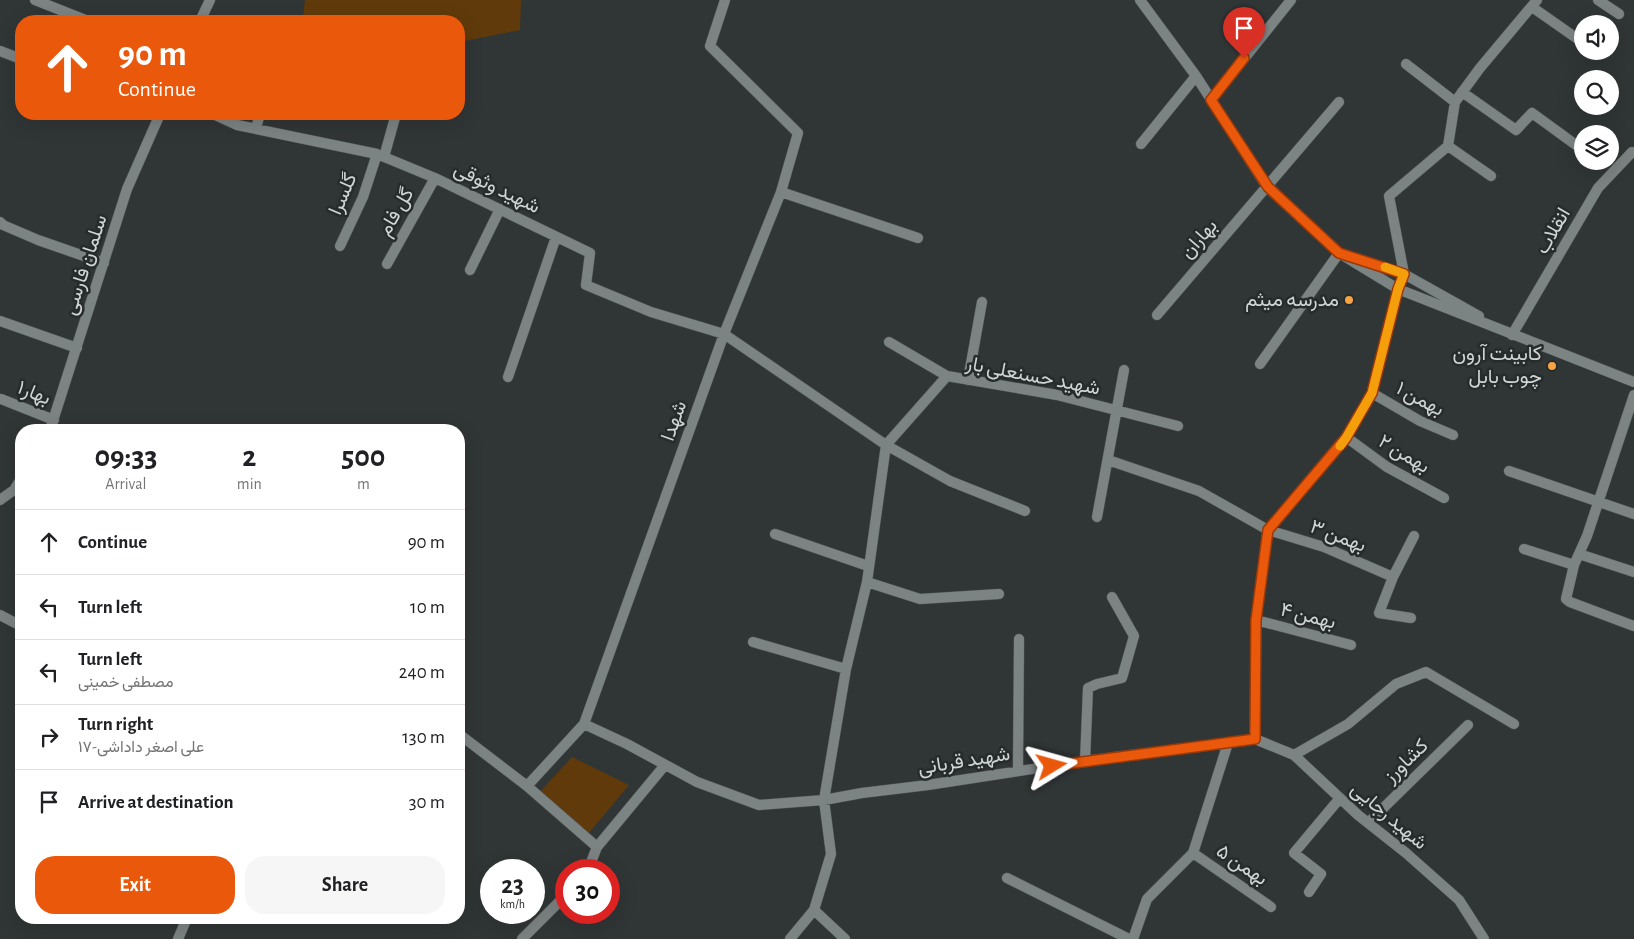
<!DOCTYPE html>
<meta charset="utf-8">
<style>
:root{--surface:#fff;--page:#f6f6f6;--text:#202124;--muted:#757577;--line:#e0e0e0;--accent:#ea580c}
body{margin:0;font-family:"Alegreya Sans",Vazirmatn,sans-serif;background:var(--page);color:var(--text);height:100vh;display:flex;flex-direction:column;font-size:19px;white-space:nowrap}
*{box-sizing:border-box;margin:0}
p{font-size:16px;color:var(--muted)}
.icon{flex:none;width:28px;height:28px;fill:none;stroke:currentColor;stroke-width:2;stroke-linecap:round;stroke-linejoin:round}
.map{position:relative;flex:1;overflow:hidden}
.panel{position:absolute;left:15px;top:424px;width:450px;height:500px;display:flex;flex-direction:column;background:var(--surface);border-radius:20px;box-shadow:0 5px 20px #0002}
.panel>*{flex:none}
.hud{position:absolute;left:15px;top:15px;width:450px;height:105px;border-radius:20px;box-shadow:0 5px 20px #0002;background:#ea580c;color:#fff;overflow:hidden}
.tools{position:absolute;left:1574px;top:15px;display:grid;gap:10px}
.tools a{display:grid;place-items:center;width:45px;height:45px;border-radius:50%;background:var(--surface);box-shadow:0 5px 20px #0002;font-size:25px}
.speed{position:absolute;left:480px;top:859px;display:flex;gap:10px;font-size:25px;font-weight:700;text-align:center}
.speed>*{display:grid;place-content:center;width:65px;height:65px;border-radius:50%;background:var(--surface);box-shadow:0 5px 20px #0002;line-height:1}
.speed small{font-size:12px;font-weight:400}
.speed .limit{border:8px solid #d22;background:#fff;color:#111}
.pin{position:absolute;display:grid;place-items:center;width:42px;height:42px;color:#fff;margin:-51px -21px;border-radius:50% 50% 50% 0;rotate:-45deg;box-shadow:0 0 5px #0007}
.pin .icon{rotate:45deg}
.me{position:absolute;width:55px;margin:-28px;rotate:82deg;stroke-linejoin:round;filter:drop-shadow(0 0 4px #0008)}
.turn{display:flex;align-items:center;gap:18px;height:105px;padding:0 20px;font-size:22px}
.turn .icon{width:65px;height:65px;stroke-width:2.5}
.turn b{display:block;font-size:35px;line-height:42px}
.eta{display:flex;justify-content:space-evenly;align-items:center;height:85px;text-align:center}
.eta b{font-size:30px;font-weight:700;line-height:35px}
.action{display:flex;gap:10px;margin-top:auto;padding:10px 20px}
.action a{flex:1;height:58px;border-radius:20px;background:var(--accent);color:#fff;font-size:20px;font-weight:700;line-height:58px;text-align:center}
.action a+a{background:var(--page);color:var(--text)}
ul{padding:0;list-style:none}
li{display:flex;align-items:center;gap:15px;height:65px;padding:0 20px;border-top:1px solid var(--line)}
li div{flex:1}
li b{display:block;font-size:19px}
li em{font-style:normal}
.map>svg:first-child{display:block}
.green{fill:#603a0a}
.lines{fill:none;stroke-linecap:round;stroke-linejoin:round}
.minor-casing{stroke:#4f5454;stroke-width:11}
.minor{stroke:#7c8383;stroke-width:10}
.route-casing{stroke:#983908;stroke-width:12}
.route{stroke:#ea580c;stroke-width:9}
.slow{stroke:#f59e0b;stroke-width:9}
.poi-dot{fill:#f5a345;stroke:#262b2c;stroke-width:2}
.labels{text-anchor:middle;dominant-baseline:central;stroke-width:5;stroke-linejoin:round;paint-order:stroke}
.street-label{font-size:20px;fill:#d0d4d4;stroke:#262b2c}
.poi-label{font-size:20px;fill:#d0d4d4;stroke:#262b2c;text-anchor:end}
</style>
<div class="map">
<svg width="1634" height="939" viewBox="0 0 1634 939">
<rect width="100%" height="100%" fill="#303536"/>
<path class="green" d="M305 0H521L520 30 459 42V21H323L303 16Z
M572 757 629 785 583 840 537 795Z"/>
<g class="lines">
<defs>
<path id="minor" d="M35 0 88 21
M1140 0 1196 76 1267 187 1339 253 1398 289 1634 382
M1598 0 1619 14
M1532 7 1582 42
M200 21 210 0
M0 51 21 59
M1406 64 1455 102
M1462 92 1516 130 1532 113 1576 145
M1211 100 1291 0
M213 114 237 125 377 154 435 178 590 253 586 285 651 312 724 334 886 445 867 582 846 669 824 800 831 854 814 910 845 939
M256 128 260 114
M1141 144 1196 76
M1448 146 1491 176
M384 157 396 114
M781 192 918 238
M0 222 3 225 38 240 104 263
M340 246 363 197 377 154
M1355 258 1404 274 1479 316
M387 264 435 178
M470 270 500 209
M1157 315 1339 102
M0 321 77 348
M1512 335 1598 188 1632 152 1634 153
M889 342 947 376 1057 395 1178 426
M1260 364 1339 253
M947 376 886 445 950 481 1025 511
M508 377 556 237
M968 380 982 302
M1372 393 1420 421 1453 435
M1634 395 1587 536 1574 565 1566 599 1570 602 1634 626
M1 399 54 420
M50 430 127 189 160 114
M1346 437 1387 467 1444 498
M1108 460 1199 491 1268 530 1324 547 1393 577
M1509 471 1634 514
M0 500 14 490 21 479
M1097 517 1124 370
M775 534 868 566
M1524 549 1574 565
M1579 554 1634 572
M867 582 920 599 999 594
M0 615 21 626
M1411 618 1379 613 1393 577 1414 536
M1256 620 1351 645
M753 642 846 669
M584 724 627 744 697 782 759 805 824 800 862 793 928 785 1085 761 1228 743
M459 734 527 786 584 724 724 334 781 192 798 133 710 46 725 0
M1255 739 1294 755 1358 815 1406 853 1459 900 1484 939
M1294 755 1348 724 1396 684 1426 672 1514 724
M1085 761 1088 688 1097 684 1122 678 1134 636 1112 597
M1018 771 1019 639
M527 786 597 847 588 870
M1368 823 1468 725
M597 847 665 765
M1193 853 1271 907
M1007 878 1129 939
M1309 892 1321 874 1294 853 1340 798
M178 939 187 918
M522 939 566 895
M790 939 814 910
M1133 939 1147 899 1193 853 1228 743 1255 739 1256 620 1268 530 1346 437 1372 393 1398 289 1404 274 1389 196 1448 146 1455 102 1480 68 1537 0"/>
</defs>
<use href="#minor" class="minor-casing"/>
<use href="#minor" class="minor"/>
</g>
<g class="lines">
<defs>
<path id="route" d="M1052 766 1255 739 1256 620 1268 530 1346 438 1372 393 1398 289 1404 274 1339 253 1268 187 1211 100 1244 58"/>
</defs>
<use href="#route" class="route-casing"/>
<use href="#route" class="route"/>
<path class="slow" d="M1340 446 1346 438 1372 393 1398 289 1404 274 1385 267"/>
</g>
<g class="poi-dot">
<circle cx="1349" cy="300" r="5"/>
<circle cx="1552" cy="366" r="5"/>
</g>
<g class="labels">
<g class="street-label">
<text transform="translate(497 188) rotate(26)">شهید وثوقی</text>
<text transform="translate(343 194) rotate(-67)">گلسرا</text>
<text transform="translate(396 212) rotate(-60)">گل فام</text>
<text transform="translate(1553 231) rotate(-60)">انقلاب</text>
<text transform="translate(1199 239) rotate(-49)">بهاران</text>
<text transform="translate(85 265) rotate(-72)">سلمان فارسی</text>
<text transform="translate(1033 376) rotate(11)">شهید حسنعلی بار</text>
<text transform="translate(34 393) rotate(22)">بهار۱</text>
<text transform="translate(1420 399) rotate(28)">بهمن ۱</text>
<text transform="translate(674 421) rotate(-70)">شهدا</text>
<text transform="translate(1404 454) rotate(31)">بهمن ۲</text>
<text transform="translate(1338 536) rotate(21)">بهمن ۳</text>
<text transform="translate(1308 616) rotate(14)">بهمن ۴</text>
<text transform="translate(964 761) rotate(-9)">شهید قربانی</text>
<text transform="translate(1406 761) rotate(-44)">کشاورز</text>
<text transform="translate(1389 816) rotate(40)">شهید رجایی</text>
<text transform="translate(1242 865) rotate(34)">بهمن ۵</text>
</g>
<g class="poi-label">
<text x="1339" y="300">مدرسه میثم</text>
<text x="1542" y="354">کابینت آرون<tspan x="1542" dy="23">چوب بابل</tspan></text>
</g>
</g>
</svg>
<div class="tools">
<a><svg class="icon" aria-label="sound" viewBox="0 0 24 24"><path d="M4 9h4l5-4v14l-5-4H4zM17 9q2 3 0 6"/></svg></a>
<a><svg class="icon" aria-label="search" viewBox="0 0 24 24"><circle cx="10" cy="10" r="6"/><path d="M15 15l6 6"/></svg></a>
<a><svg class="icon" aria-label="layers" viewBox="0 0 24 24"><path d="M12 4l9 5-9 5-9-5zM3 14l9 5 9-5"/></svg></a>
</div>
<div class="speed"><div>23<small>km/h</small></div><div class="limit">30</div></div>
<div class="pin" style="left:1244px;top:58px;background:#d93025"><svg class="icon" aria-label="arrive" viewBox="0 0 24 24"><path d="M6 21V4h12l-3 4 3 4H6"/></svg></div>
<svg class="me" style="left:1052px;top:766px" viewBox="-20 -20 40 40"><path d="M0-17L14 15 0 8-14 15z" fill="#ea580c" stroke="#fff" stroke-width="4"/></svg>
<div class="hud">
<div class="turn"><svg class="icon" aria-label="ahead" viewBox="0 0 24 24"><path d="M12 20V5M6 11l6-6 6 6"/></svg><div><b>90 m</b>Continue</div></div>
</div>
<section class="panel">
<div class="eta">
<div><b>09:33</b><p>Arrival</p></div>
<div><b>2</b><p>min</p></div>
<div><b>500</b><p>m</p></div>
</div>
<ul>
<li><svg class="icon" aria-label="ahead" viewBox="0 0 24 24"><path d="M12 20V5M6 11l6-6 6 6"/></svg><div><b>Continue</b></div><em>90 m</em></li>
<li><svg class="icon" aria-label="left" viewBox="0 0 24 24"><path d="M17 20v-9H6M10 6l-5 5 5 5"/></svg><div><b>Turn left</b></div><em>10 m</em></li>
<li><svg class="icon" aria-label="left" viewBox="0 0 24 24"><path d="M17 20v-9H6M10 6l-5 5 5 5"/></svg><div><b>Turn left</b><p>مصطفی خمینی</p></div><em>240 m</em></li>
<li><svg class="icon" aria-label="right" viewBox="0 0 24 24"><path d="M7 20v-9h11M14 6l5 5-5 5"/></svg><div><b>Turn right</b><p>علی اصغر داداشی-۱۷</p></div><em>130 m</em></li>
<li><svg class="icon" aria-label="arrive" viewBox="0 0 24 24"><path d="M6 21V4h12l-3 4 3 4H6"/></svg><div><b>Arrive at destination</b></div><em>30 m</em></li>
</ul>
<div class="action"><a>Exit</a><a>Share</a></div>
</section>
</div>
